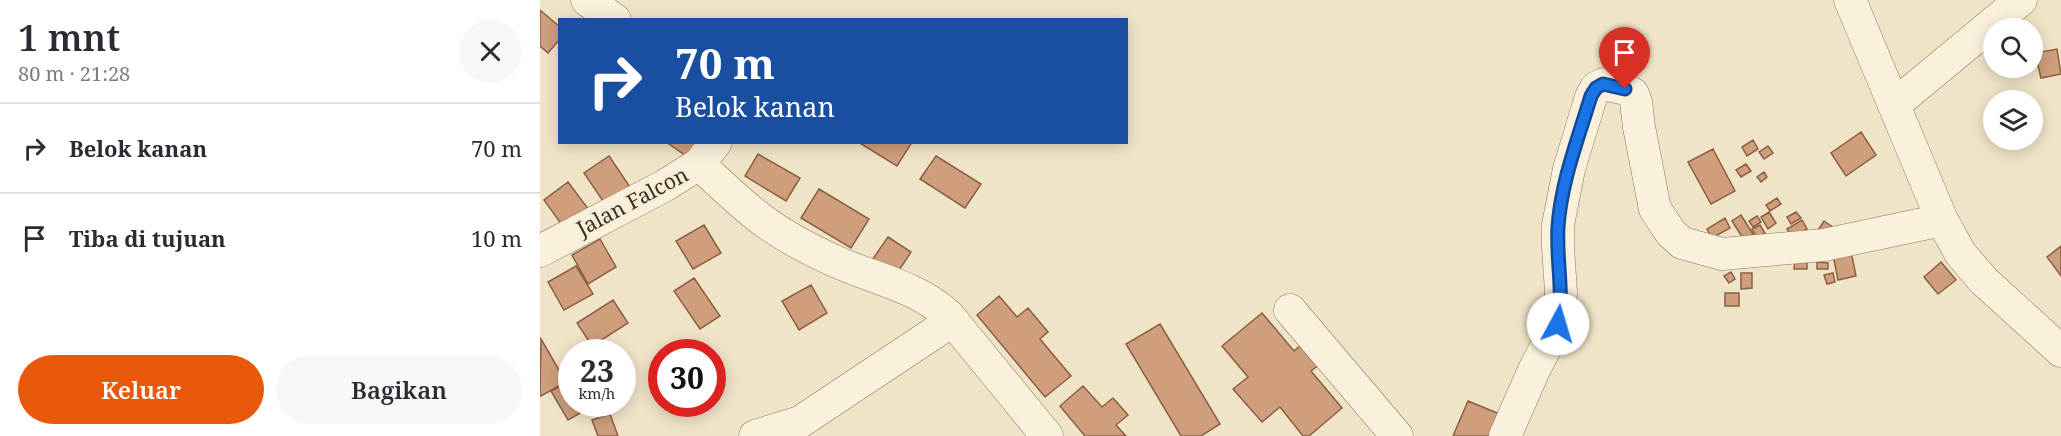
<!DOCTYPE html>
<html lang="id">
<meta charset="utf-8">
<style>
:root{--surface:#fff;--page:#f7f7f7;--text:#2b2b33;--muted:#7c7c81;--line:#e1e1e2;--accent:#ea580c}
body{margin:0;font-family:"Noto Serif",serif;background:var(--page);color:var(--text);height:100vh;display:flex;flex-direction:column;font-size:22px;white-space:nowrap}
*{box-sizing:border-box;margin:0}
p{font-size:20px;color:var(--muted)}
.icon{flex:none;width:33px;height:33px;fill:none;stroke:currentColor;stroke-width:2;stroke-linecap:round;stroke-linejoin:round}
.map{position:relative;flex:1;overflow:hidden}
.drawer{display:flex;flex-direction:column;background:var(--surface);width:540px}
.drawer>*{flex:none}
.hud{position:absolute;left:18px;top:18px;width:570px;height:126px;border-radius:0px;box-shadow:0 3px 15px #0003;background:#1a4fa0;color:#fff;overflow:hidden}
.controls{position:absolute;left:1443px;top:18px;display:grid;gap:12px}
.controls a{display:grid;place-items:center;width:60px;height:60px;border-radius:50%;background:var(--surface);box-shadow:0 3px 15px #0003;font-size:30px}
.speed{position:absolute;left:18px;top:339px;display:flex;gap:12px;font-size:30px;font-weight:700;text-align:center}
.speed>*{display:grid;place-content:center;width:78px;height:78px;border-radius:50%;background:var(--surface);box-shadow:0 3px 15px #0003;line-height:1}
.speed small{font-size:15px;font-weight:400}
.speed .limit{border:9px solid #d22;background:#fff;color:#111}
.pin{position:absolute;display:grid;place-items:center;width:51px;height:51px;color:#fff;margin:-62px -26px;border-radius:50% 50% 50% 0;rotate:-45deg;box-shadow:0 0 6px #0007}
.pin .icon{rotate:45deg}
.me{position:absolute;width:66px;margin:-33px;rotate:6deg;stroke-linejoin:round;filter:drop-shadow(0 0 4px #0008)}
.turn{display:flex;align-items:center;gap:21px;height:126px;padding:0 18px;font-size:27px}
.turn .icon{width:78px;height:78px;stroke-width:2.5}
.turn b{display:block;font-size:42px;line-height:51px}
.round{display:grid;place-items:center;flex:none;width:63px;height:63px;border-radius:32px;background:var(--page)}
.head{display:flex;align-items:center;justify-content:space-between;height:102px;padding:0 18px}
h1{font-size:36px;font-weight:600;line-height:45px}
.primary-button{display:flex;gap:12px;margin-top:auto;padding:12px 18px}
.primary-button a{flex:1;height:69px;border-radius:36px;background:var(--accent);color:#fff;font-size:24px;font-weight:600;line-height:69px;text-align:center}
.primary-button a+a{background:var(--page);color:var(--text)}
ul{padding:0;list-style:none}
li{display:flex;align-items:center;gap:18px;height:90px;padding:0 18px;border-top:2px solid var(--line)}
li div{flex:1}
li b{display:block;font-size:22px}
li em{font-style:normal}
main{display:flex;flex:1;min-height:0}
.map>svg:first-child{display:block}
.building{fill:#cf9f7d;stroke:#8d5f41;stroke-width:1.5}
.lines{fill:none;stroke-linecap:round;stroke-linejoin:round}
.minor-casing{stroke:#8d765c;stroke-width:33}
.minor{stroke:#faf1dc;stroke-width:32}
.route-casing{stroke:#114b97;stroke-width:15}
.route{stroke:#1a73e8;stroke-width:10}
.labels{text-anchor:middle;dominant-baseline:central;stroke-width:6;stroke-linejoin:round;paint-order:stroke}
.street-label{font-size:21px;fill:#3d2e20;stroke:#f7eed8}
</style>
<main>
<section class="drawer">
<div class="head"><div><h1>1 mnt</h1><p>80 m · 21:28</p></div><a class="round"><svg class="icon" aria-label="close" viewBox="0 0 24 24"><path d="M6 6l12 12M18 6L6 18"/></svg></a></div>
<ul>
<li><svg class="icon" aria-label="right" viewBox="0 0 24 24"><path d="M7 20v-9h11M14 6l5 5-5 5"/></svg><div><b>Belok kanan</b></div><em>70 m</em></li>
<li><svg class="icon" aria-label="arrive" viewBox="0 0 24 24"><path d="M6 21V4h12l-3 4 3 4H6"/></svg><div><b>Tiba di tujuan</b></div><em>10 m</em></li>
</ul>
<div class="primary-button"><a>Keluar</a><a>Bagikan</a></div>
</section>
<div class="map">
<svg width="1521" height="436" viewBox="0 0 1521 436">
<rect width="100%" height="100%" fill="#f0e4c8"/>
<path class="building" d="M0 10 20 27V39L8 53 0 46Z
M1517 49 1521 74 1501 78 1495 53Z
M1321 132 1336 155 1306 176 1291 153Z
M1213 140 1218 149 1207 156 1202 147Z
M126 142H164L152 160Z
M318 142H372L357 166Z
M1228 146 1233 153 1224 159 1219 152Z
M1173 149 1195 191 1171 204 1148 162Z
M218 154 260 178 246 201 205 176Z
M69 156 90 187 65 204 44 173Z
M396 156 441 184 425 208 380 179Z
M1206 164 1211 171 1201 177 1196 170Z
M1224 172 1227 177 1221 182 1217 177Z
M28 182 52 214 27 232 4 200Z
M279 189 329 219 311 248 261 218Z
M1237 198 1241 204 1230 211 1226 205Z
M1229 212 1236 223 1228 229 1221 217Z
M1256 212 1261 218 1251 224 1247 217Z
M1201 215 1213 234 1204 240 1192 221Z
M1217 216 1221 222 1213 227 1209 221Z
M1185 218 1190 228 1172 238 1167 229Z
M1262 220 1267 229 1252 238 1247 229Z
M1284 221 1297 230 1276 233Z
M164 225 181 253 153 269 136 241Z
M1220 225 1225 233 1217 238 1212 229Z
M348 237 371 252 352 281 328 266Z
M60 239 76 267 48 284 32 255Z
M1521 246V276L1507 257Z
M1311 251 1316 276 1298 280 1293 255Z
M1255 260 1267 261V269H1254Z
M1277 262 1288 263V269H1277Z
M1401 262 1416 280 1398 294 1384 277Z
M36 266 53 294 24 310 8 282Z
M1191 272 1195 279 1189 283 1184 276Z
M1201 273H1212V288L1201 289Z
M1293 273 1295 282 1287 284 1284 275Z
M154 278 180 316 160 329 134 291Z
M271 285 287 313 259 330 242 301Z
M1185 293H1199V306H1185Z
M459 296 477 317 488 308 508 332 500 339 531 376 505 397 437 315Z
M73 300 88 323 52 346 37 323Z
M722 313 754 351 767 340 784 361 771 371 802 408 769 436H763L740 407 722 422 693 389 708 377 682 346Z
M620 324 680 424 661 436H641L586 344Z
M1 339 26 382 1 396 0 394Z
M32 380V404H56L28 420 11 391Z
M543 386 562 407 573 398 588 415 576 425 586 436H545L520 406Z
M928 401 962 415 953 436H913Z
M70 414 78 436H58L52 420Z"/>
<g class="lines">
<defs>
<path id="minor" d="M47 0 75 20
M1310 0 1402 220 1420 253 1444 281 1521 351
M1354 105 1481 0
M159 164C178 182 197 200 217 216 240 234 270 250 297 262 335 279 376 286 408 315L507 436
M0 251 124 186 159 164 176 142
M750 310 857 436
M215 436 260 422 412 321
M965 436 994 370 1018 324 1021 292 1018 247V225L1029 169 1051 97 1056 88 1063 84 1085 89 1093 94 1096 102 1099 127 1115 209 1131 233 1142 243 1182 254 1284 245 1402 220"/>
</defs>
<use href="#minor" class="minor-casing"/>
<use href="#minor" class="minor"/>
</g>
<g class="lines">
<defs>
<path id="route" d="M1018 324C1024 291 1016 259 1018 227 1021 182 1038 139 1051 96L1056 88 1063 84 1085 89"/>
</defs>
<use href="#route" class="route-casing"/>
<use href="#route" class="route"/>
</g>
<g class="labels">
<g class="street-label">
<text transform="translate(92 201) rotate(-28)">Jalan Falcon</text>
</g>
</g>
</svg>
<div class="controls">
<a><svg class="icon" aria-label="search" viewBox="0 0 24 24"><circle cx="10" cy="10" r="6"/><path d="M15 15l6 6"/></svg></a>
<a><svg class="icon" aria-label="layers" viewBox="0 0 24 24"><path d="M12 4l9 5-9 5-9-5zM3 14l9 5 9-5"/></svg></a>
</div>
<div class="speed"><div>23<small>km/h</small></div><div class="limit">30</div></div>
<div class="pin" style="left:1085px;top:89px;background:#d93025"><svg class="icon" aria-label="arrive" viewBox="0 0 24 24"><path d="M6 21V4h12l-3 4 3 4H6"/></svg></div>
<svg class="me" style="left:1018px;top:324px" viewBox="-20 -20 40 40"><circle r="19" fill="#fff"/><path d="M0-13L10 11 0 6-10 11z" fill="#1a73e8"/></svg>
<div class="hud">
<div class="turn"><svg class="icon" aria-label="right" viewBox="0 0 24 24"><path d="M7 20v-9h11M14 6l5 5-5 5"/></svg><div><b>70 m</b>Belok kanan</div></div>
</div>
</div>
</main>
